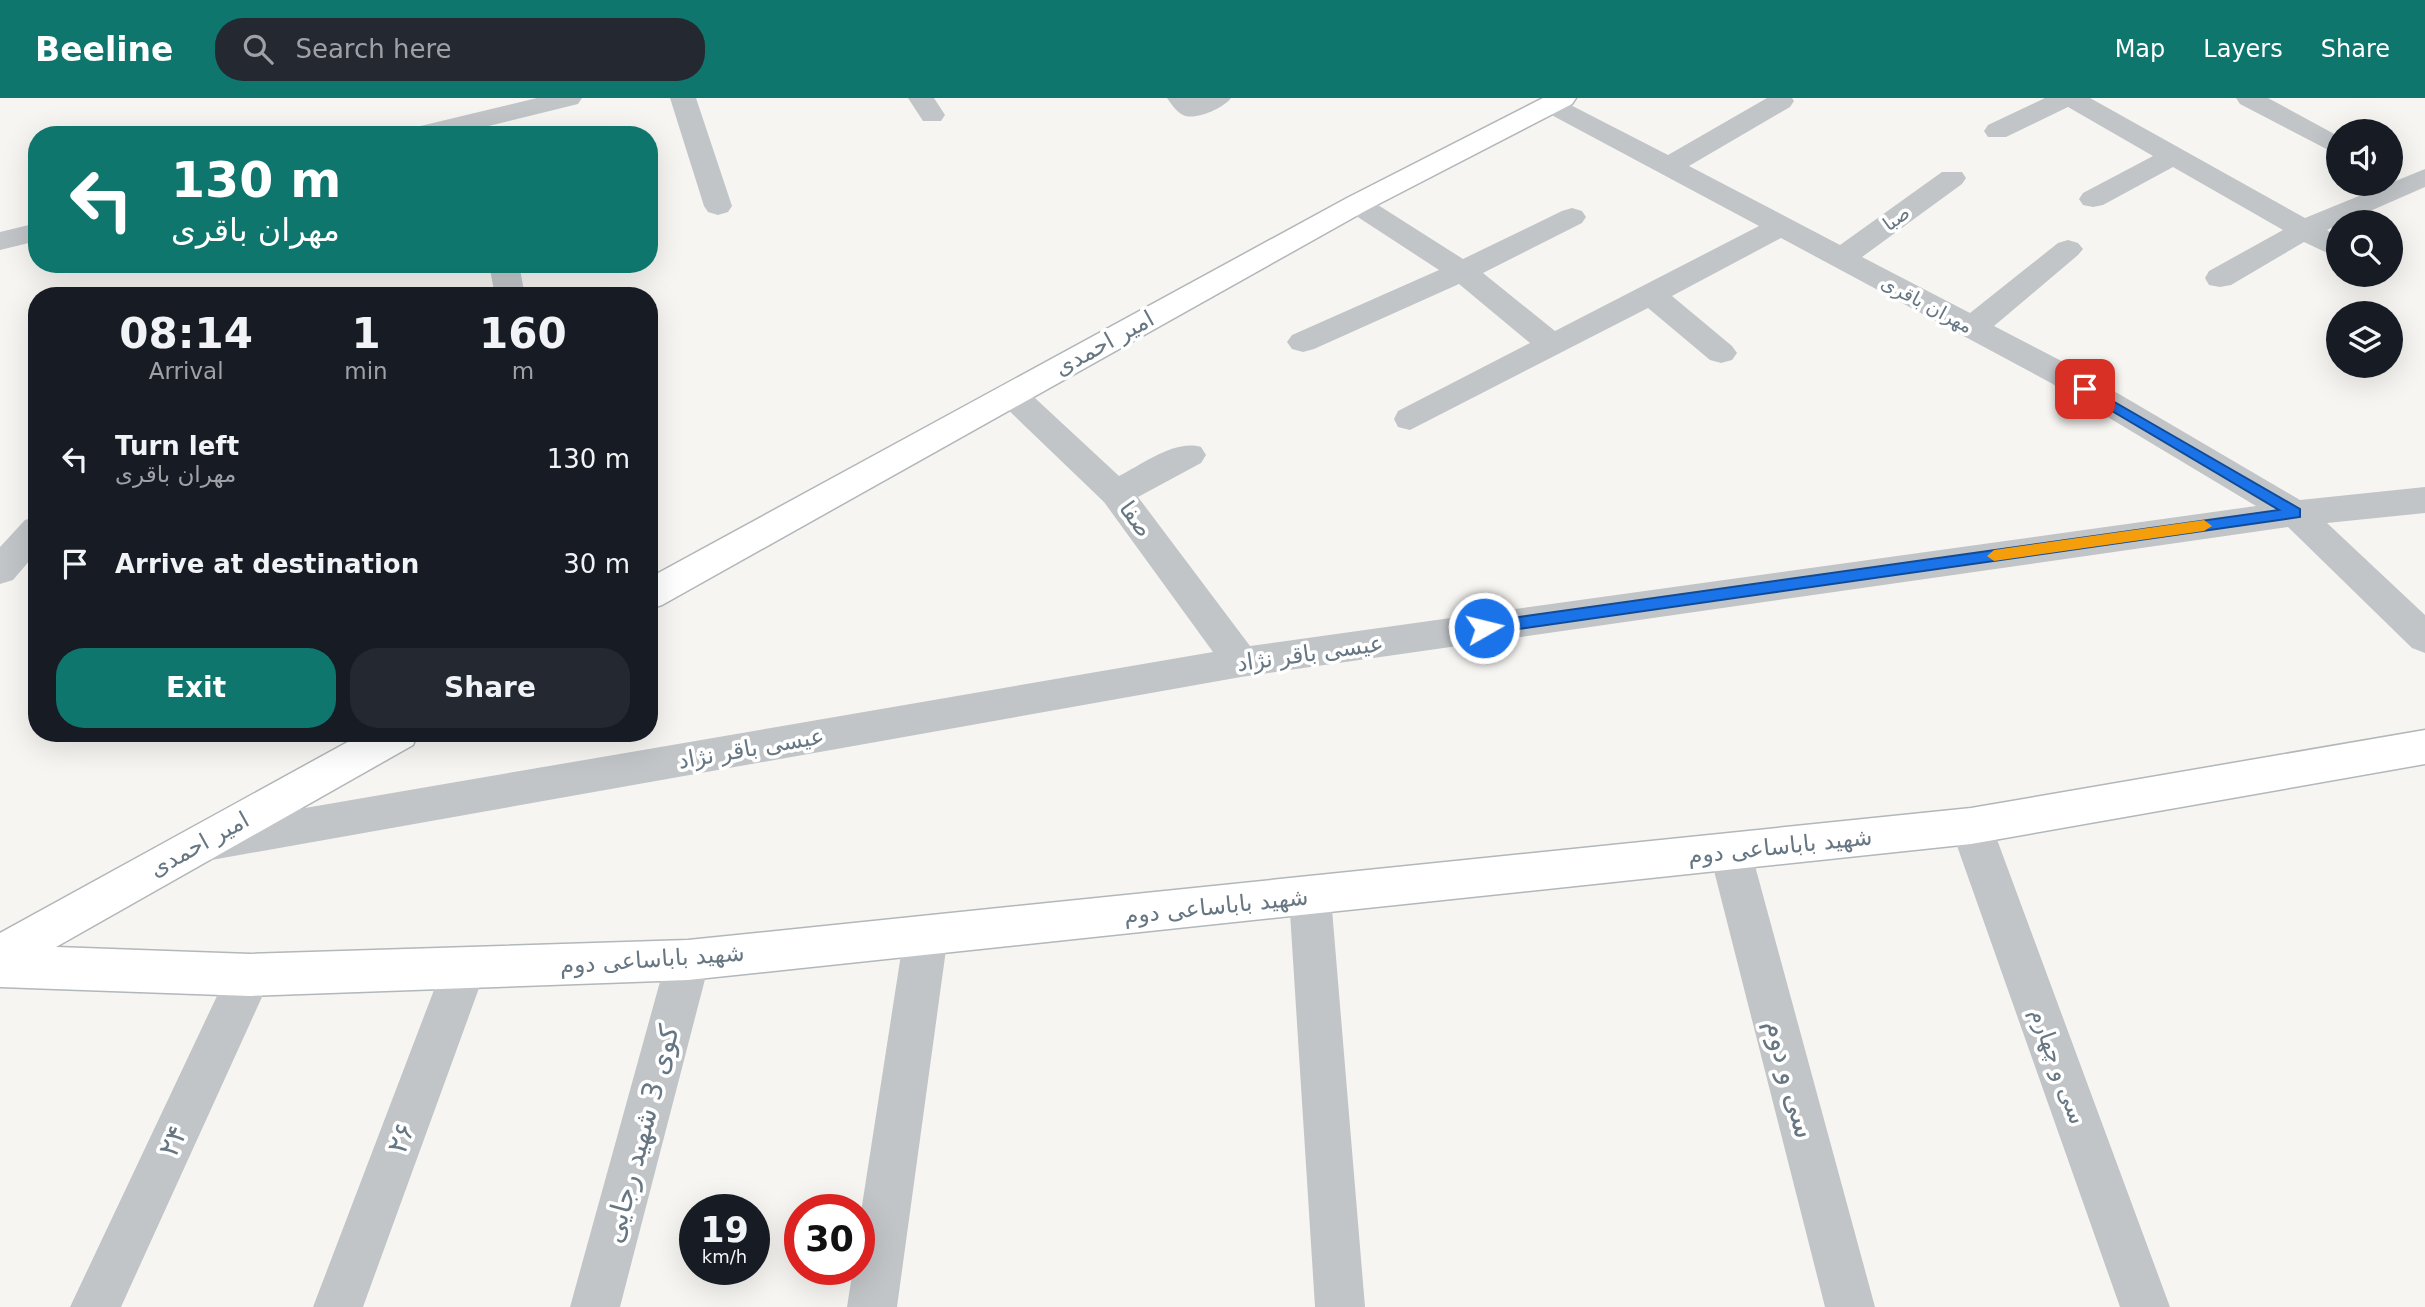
<!DOCTYPE html>
<meta charset="utf-8">
<style>
:root{--surface:#171b24;--page:#242831;--text:#f1f3f6;--muted:#9ea1a6;--accent:#0f766e}
body{margin:0;font-family:"DejaVu Sans",Cairo,sans-serif;background:var(--page);color:var(--text);height:100vh;display:flex;flex-direction:column;font-size:26px;white-space:nowrap}
*{box-sizing:border-box;margin:0}
p{font-size:23px;color:var(--muted)}
.icon{flex:none;width:38px;height:38px;fill:none;stroke:currentColor;stroke-width:2;stroke-linecap:round;stroke-linejoin:round}
.map{position:relative;flex:1;overflow:hidden}
.drawer{position:absolute;left:28px;top:189px;width:630px;height:455px;display:flex;flex-direction:column;background:var(--surface);border-radius:28px;box-shadow:0 7px 28px #0002}
.drawer>*{flex:none}
.hud{position:absolute;left:28px;top:28px;width:630px;height:147px;border-radius:28px;box-shadow:0 7px 28px #0002;background:#0f766e;color:#fff;overflow:hidden}
.tools{position:absolute;left:2326px;top:21px;display:grid;gap:14px}
.tools a{display:grid;place-items:center;width:77px;height:77px;border-radius:50%;background:var(--surface);box-shadow:0 7px 28px #0002;font-size:35px}
.speed{position:absolute;left:679px;top:1096px;display:flex;gap:14px;font-size:35px;font-weight:700;text-align:center}
.speed>*{display:grid;place-content:center;width:91px;height:91px;border-radius:50%;background:var(--surface);box-shadow:0 7px 28px #0002;line-height:1}
.speed small{font-size:18px;font-weight:400}
.speed .limit{border:10px solid #d22;background:#fff;color:#111}
.pin{position:absolute;display:grid;place-items:center;width:60px;height:60px;color:#fff;margin:-30px;border-radius:14px;box-shadow:0 4px 10px #0006}
.me{position:absolute;width:77px;margin:-38px;rotate:82deg;stroke-linejoin:round;filter:drop-shadow(0 0 5px #0008)}
.turn{display:flex;align-items:center;gap:24px;height:147px;padding:0 28px;font-size:32px}
.turn .icon{width:91px;height:91px;stroke-width:2.5}
.turn b{display:block;font-size:49px;line-height:60px}
.eta{display:flex;justify-content:space-evenly;align-items:center;height:119px;text-align:center}
.eta b{font-size:42px;font-weight:600;line-height:49px}
.button{display:flex;gap:14px;margin-top:auto;padding:14px 28px}
.button a{flex:1;height:80px;border-radius:28px;background:var(--accent);color:#fff;font-size:28px;font-weight:600;line-height:80px;text-align:center}
.button a+a{background:var(--page);color:var(--text)}
ul{padding:0;list-style:none}
li{display:flex;align-items:center;gap:21px;height:105px;padding:0 28px}
li div{flex:1}
li b{display:block;font-size:26px}
li em{font-style:normal}
header{display:flex;align-items:center;gap:42px;box-sizing:border-box;height:98px;padding:0 35px;background:var(--accent);color:#fff}
header strong{font-size:33px}
nav{display:flex;gap:38px;margin-inline-start:auto;font-size:24px}
.search{width:490px;height:63px;background:var(--page);display:flex;align-items:center;gap:18px;box-sizing:border-box;padding:0 24px;border-radius:28px;color:var(--muted);font-size:26px}
.map>svg:first-child{display:block}
.lines{fill:none;stroke-linecap:round;stroke-linejoin:round}
.major-casing{stroke:#b2b7ba;stroke-width:3}
.minor{fill:#c1c5c8;fill-rule:evenodd}
.major{fill:#fff;fill-rule:evenodd}
.route{fill:#1a73e8;stroke:#114b97;stroke-width:2}
.slow{fill:#f59e0b}
.labels{text-anchor:middle;dominant-baseline:central;stroke-width:7;stroke-linejoin:round;paint-order:stroke}
.far-street-label{font-size:19px;fill:#667682;stroke:#fff}
.street-label{font-size:23px;fill:#667682;stroke:#fff}
.near-street-label{font-size:28px;fill:#667682;stroke:#fff}
</style>
<header>
<strong>Beeline</strong>
<div class="search"><svg class="icon" aria-label="search" viewBox="0 0 24 24"><circle cx="10" cy="10" r="6"/><path d="M15 15l6 6"/></svg>Search here</div>
<nav><a>Map</a><a>Layers</a><a>Share</a></nav>
</header>
<div class="map">
<svg width="2425" height="1209" viewBox="0 0 2425 1209">
<rect width="100%" height="100%" fill="#f6f5f2"/>
<g class="lines">
<defs>
<path id="major" d="M1543 0H1576L1572 6 1367 112 662 507 649 511V480L1347 100Z
M2425 632V666L1971 746 688 882 250 898 0 889V835L364 635H418L413 647 56 849 250 856 688 842 1971 710Z"/>
</defs>
<use href="#major" class="major-casing"/>
<path class="minor" d="M537 0H582L578 6 452 37H405L408 31Z
M670 0H696L732 108 728 114 718 117 708 114 704 108Z
M908 0H934L945 17 941 23H923Z
M1167 0H1231C1224 10 1195 23 1183 17 1177 14 1171 6 1167 0Z
M1557 0 1668 57 1767 0H1792L1794 3 1790 9 1689 68 1840 147 1942 74H1962L1966 80 1962 86 1862 159 1970 215 2058 145 2068 142 2078 145 2083 151 2078 157 1994 228 2073 269 2300 402 2425 389V415L2327 425 2425 517V555L2412 550 2288 429 1241 579 206 763 191 758 185 745 191 732 206 727 1213 554 1104 404 1000 304 995 296 1000 288 1011 285 1022 288 1119 378C1143 366 1175 341 1201 349L1206 357 1201 365 1138 399 1250 548 2256 408 2051 285 1781 140 1672 198 1732 248 1737 255 1732 262 1721 265 1710 262 1648 210 1410 332 1398 329 1394 321 1398 313 1530 245 1459 186 1314 251 1303 254 1292 251 1287 244 1292 237 1439 172 1347 112 1343 106 1347 100 1357 97 1367 100 1463 161 1562 113 1572 110 1582 113 1586 119 1582 125 1483 175 1555 233 1759 128 1544 13 1540 7 1544 1Z
M2045 0H2090L2305 120 2425 71V89L2345 124H2338V127L2327 132 2338 139V160L2304 144 2231 187 2220 189 2209 187 2205 180 2209 173 2283 132 2173 69 2103 107 2093 109 2083 107 2079 101 2083 95 2153 58 2068 9 2006 39H1988L1984 33 1988 27Z
M2236 0H2268L2338 38V57L2240 6Z
M37 125V143L0 152V134Z
M489 166H519L525 198H495Z
M37 418V454L13 482 0 486V449L25 422Z
M1971 710 1986 715 1992 728 2170 1209H2120L1950 728 1956 715Z
M1730 735 1745 740 1751 753 1875 1209H1825L1709 753 1715 740Z
M1310 780 1325 785 1331 799 1365 1209H1315L1289 799 1295 785Z
M926 817 941 823 948 837 897 1209H847L853 1171H859V1127L904 837 911 823Z
M688 842 703 848 710 862 620 1209H570L666 862 673 848Z
M464 850 480 856 486 871 363 1209H313L442 871 448 856Z
M250 856 266 862 272 877 121 1209H70L234 862Z"/>
<use href="#major" class="major"/>
</g>
<path class="route" d="M2085 287 2300 411V419L1484 536 1476 530 1484 524 2279 412 2080 294V288Z"/>
<path class="slow" d="M2204 422 2212 428 2204 433 1994 463 1987 458 1994 452Z"/>
<g class="labels">
<g class="far-street-label">
<text transform="translate(1896 120) rotate(-36)">صبا</text>
<text transform="translate(1927 206) rotate(28)">مهران باقری</text>
</g>
<g class="street-label">
<text transform="translate(1104 245) rotate(-29)">امیر احمدی</text>
<text transform="translate(1136 421) rotate(54)">صفا</text>
<text transform="translate(1310 555) rotate(-8)">عیسی باقر نژاد</text>
<text transform="translate(751 650) rotate(-10)">عیسی باقر نژاد</text>
<text transform="translate(199 746) rotate(-29)">امیر احمدی</text>
<text transform="translate(1780 748) rotate(-6)">شهید باباساعی دوم</text>
<text transform="translate(1216 808) rotate(-6)">شهید باباساعی دوم</text>
<text transform="translate(652 861) rotate(-4)">شهید باباساعی دوم</text>
<text transform="translate(2058 968) rotate(70)">سی و چهارم</text>
</g>
<g class="near-street-label">
<text transform="translate(1790 981) rotate(75)">سی و دوم</text>
<text transform="translate(641 1036) rotate(-75)">کوی 3 شهید رجایی</text>
<text transform="translate(401 1040) rotate(-69)">۲۶</text>
<text transform="translate(173 1043) rotate(-65)">۲۴</text>
</g>
</g>
</svg>
<div class="tools">
<a><svg class="icon" aria-label="sound" viewBox="0 0 24 24"><path d="M4 9h4l5-4v14l-5-4H4zM17 9q2 3 0 6"/></svg></a>
<a><svg class="icon" aria-label="search" viewBox="0 0 24 24"><circle cx="10" cy="10" r="6"/><path d="M15 15l6 6"/></svg></a>
<a><svg class="icon" aria-label="layers" viewBox="0 0 24 24"><path d="M12 4l9 5-9 5-9-5zM3 14l9 5 9-5"/></svg></a>
</div>
<div class="speed"><div>19<small>km/h</small></div><div class="limit">30</div></div>
<div class="pin" style="left:2085px;top:291px;background:#d93025"><svg class="icon" aria-label="arrive" viewBox="0 0 24 24"><path d="M6 21V4h12l-3 4 3 4H6"/></svg></div>
<svg class="me" style="left:1484px;top:530px" viewBox="-20 -20 40 40"><circle r="17" fill="#1a73e8" stroke="#fff" stroke-width="3"/><path d="M0-11L8 9 0 5-8 9z" fill="#fff"/></svg>
<div class="hud">
<div class="turn"><svg class="icon" aria-label="left" viewBox="0 0 24 24"><path d="M17 20v-9H6M10 6l-5 5 5 5"/></svg><div><b>130 m</b>مهران باقری</div></div>
</div>
<section class="drawer">
<div class="eta">
<div><b>08:14</b><p>Arrival</p></div>
<div><b>1</b><p>min</p></div>
<div><b>160</b><p>m</p></div>
</div>
<ul>
<li><svg class="icon" aria-label="left" viewBox="0 0 24 24"><path d="M17 20v-9H6M10 6l-5 5 5 5"/></svg><div><b>Turn left</b><p>مهران باقری</p></div><em>130 m</em></li>
<li><svg class="icon" aria-label="arrive" viewBox="0 0 24 24"><path d="M6 21V4h12l-3 4 3 4H6"/></svg><div><b>Arrive at destination</b></div><em>30 m</em></li>
</ul>
<div class="button"><a>Exit</a><a>Share</a></div>
</section>
</div>
